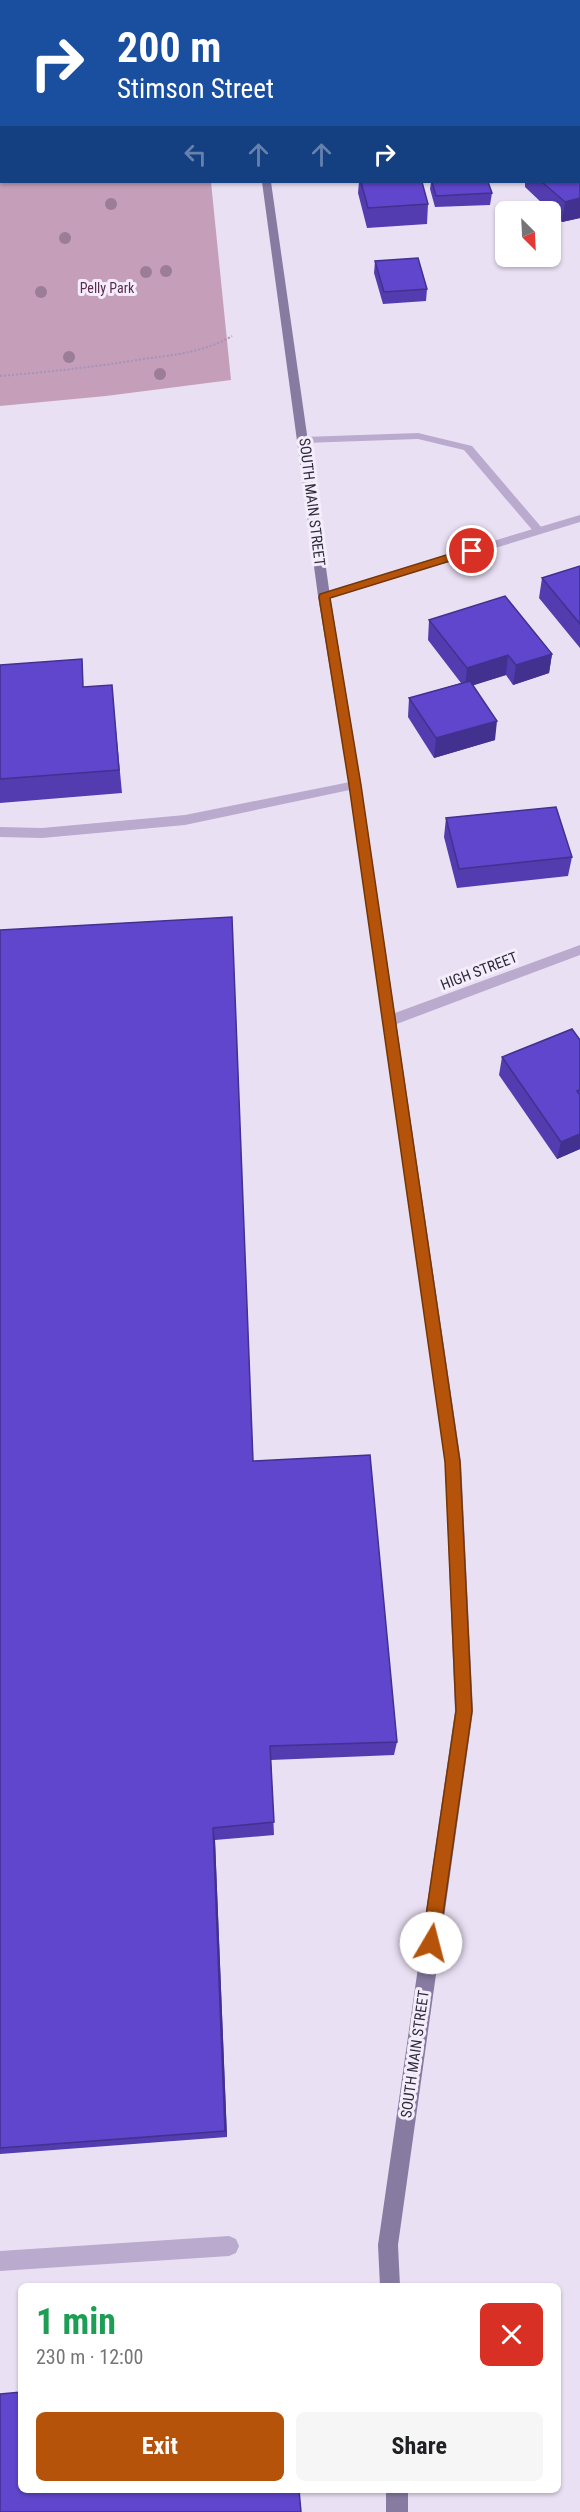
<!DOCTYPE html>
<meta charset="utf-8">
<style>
:root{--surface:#fff;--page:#f6f6f6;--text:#202124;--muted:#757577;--accent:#b45309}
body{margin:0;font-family:"Roboto Condensed",sans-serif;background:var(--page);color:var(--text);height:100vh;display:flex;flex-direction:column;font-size:22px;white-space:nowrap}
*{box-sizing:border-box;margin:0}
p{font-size:20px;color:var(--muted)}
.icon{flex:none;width:33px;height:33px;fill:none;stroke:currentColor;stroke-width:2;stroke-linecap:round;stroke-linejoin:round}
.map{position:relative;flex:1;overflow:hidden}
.sheet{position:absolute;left:18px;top:2283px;width:543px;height:210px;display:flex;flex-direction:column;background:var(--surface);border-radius:9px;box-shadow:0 2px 4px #0004}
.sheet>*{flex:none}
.hud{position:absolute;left:0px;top:0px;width:580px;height:183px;box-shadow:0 2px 4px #0004;background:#1a4fa0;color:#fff;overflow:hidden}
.needle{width:39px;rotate:156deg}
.controls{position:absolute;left:495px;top:201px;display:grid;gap:12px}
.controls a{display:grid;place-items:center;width:66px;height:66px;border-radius:9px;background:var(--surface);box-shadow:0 2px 4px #0004;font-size:30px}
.pin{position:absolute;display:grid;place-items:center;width:51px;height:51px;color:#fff;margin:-26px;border:3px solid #fff;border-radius:50%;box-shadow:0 2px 6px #0007}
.me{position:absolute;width:66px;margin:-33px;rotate:8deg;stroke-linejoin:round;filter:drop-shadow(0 0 4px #0008)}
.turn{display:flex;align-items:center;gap:21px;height:126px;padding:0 18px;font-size:27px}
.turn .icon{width:78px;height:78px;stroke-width:2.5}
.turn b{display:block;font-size:42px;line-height:51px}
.lanes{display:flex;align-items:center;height:57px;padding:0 18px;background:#0003;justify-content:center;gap:30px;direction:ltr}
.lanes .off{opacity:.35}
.round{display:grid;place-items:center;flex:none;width:63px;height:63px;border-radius:9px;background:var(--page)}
.head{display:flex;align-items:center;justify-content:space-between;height:102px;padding:0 18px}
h1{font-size:36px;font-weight:700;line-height:45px;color:#1e9e55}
.cta{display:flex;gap:12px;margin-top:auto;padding:12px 18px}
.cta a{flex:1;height:69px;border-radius:9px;background:var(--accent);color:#fff;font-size:24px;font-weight:700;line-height:69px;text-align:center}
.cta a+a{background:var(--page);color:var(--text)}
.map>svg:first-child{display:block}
.green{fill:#c59eba}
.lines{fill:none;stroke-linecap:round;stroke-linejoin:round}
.path{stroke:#a294ba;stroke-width:2;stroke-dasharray:2 2;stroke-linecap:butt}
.service{fill:#b9aace;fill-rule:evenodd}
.minor{fill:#b9aace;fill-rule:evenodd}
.secondary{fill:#877ba2;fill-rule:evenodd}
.tree{fill:#9b7d98}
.wall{fill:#523caf}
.shaded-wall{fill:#42318f}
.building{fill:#5f46cc;stroke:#42318f;stroke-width:1.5}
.route{fill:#b45309;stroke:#753606;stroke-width:1.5}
.labels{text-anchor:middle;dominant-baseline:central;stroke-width:6;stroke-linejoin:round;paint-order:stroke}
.far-park-label{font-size:14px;fill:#5b2c4d;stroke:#f4edfb}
.street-label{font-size:15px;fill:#2f2a3b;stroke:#f4edfb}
</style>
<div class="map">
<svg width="580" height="2512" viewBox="0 0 580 2512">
<rect width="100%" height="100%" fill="#eae0f4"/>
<path class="green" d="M0 0H191L2 2V182H211L231 380 106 396 0 406Z"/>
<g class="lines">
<path class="path" d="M17 0 25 2
M0 376C48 372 95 367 143 359 174 355 205 352 232 336"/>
<path class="service" d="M418 433 472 446 542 528V532H534L464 450 418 439 304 443 299 440 304 437Z
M355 781 359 782 361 785 359 788 185 825 42 838 0 837V827L42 828 185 815Z
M229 2236 236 2239 239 2246 236 2253 229 2256 0 2271V2251Z"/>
<path class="minor" d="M579 125H580V131H579Z
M580 515V522L328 599 324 600 318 596 320 593Z
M580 945V955L394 1025 389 1026 382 1021 384 1017Z"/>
<path class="secondary" d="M228 0H236V2H228Z
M262 182H271L330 596 361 785 461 1462 473 1711 398 2245 400 2286H380L378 2245 455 1711 445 1462 349 785 318 596Z
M386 2490H408V2512H386Z"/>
</g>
<g class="tree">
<circle cx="111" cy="204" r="6"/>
<circle cx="65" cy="238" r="6"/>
<circle cx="166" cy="271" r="6"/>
<circle cx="146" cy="272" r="6"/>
<circle cx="41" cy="292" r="6"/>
<circle cx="69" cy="357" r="6"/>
<circle cx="160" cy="374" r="6"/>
</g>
<path class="wall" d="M297 0H402V2H297Z
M0 81H2V128L0 127Z
M580 148V218L562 222 525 187V182H579Z
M359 182H422L428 204 427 224 367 228 358 193Z
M431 182H488L492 193 490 205 435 207 430 189Z
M375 261 427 289 426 301 383 304 374 273Z
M580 566V648L539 598 542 578Z
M429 620 552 654 549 673 513 685 506 675 473 685 495 740 434 758 408 717 409 698 461 683 428 640Z
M0 665 85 687 114 709 122 793 0 803Z
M446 818 572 857 568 876 457 888 444 837Z
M0 930 253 1461 397 1742 394 1755 271 1760 274 1835 215 1840 227 2137 0 2154Z
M580 1040V1149L557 1159 499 1075 502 1057Z"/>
<path class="shaded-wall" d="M536 0H580V12H579V2H530Z
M579 77H580V96H579Z
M580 198V218L562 222 565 202Z
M552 654 549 673 513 685 516 665Z
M508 655 506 675 465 688 467 668Z
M497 721 495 740 434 758 436 738Z
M580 1134V1149L557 1159 561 1142Z
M213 1828 215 1840 227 2137 225 2131Z"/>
<path class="building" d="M466 0H536L530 2H467Z
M579 49 580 50V77H579Z
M2 86V117L0 116V87Z
M579 148H580V198L565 202 542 182H579Z
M361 182H422L428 204 368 208Z
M432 182H488L492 193 436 196Z
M418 258 427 289 384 292 375 261Z
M580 566V624L542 578Z
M505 596 552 654 516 665 508 655 467 668 429 620Z
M82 659 83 687 112 685 119 770 0 779V665Z
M470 681 497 721 436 738 409 698Z
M556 807 572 857 459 869 446 818Z
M232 917 253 1461 370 1455 397 1742 270 1746 274 1822 213 1828 225 2131 0 2148V930Z
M572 1029 580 1040V1090L577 1091 580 1095V1134L561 1142 502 1057Z
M21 2392V2490H299L301 2512H0V2394Z"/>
<path class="route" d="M472 547 476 548V553L330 598 361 785 460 1462 472 1711 439 1943 437 1949 431 1952 425 1949 422 1943 456 1711 445 1462 349 785 319 597 320 594Z"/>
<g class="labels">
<g class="far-park-label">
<text x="107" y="288">Pelly Park</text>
</g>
<g class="street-label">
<text transform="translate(312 502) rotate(83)">SOUTH MAIN STREET</text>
<text transform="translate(479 971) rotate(-21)">HIGH STREET</text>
<text transform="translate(415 2054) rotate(-82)">SOUTH MAIN STREET</text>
</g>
</g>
</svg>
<div class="controls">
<a><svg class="needle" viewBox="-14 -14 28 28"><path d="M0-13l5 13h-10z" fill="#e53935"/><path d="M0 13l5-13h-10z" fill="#757577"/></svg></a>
</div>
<div class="pin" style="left:472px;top:551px;background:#d93025"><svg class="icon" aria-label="arrive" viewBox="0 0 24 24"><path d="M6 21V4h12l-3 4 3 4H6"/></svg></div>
<svg class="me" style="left:431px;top:1943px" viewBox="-20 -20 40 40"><circle r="19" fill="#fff"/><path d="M0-13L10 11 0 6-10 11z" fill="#b45309"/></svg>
<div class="hud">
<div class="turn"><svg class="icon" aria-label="right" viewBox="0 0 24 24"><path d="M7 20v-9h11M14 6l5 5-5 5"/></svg><div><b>200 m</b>Stimson Street</div></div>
<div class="lanes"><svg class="icon off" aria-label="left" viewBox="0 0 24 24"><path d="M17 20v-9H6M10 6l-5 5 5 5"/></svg><svg class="icon off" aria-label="ahead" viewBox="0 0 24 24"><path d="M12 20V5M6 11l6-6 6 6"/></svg><svg class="icon off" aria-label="ahead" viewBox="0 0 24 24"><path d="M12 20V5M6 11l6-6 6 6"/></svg><svg class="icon" aria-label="right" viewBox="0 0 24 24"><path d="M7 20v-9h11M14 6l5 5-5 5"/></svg></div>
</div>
<section class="sheet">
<div class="head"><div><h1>1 min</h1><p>230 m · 12:00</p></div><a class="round" style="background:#d93025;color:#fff"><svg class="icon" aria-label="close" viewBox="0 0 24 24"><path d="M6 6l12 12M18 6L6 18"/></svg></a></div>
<div class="cta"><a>Exit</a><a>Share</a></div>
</section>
</div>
